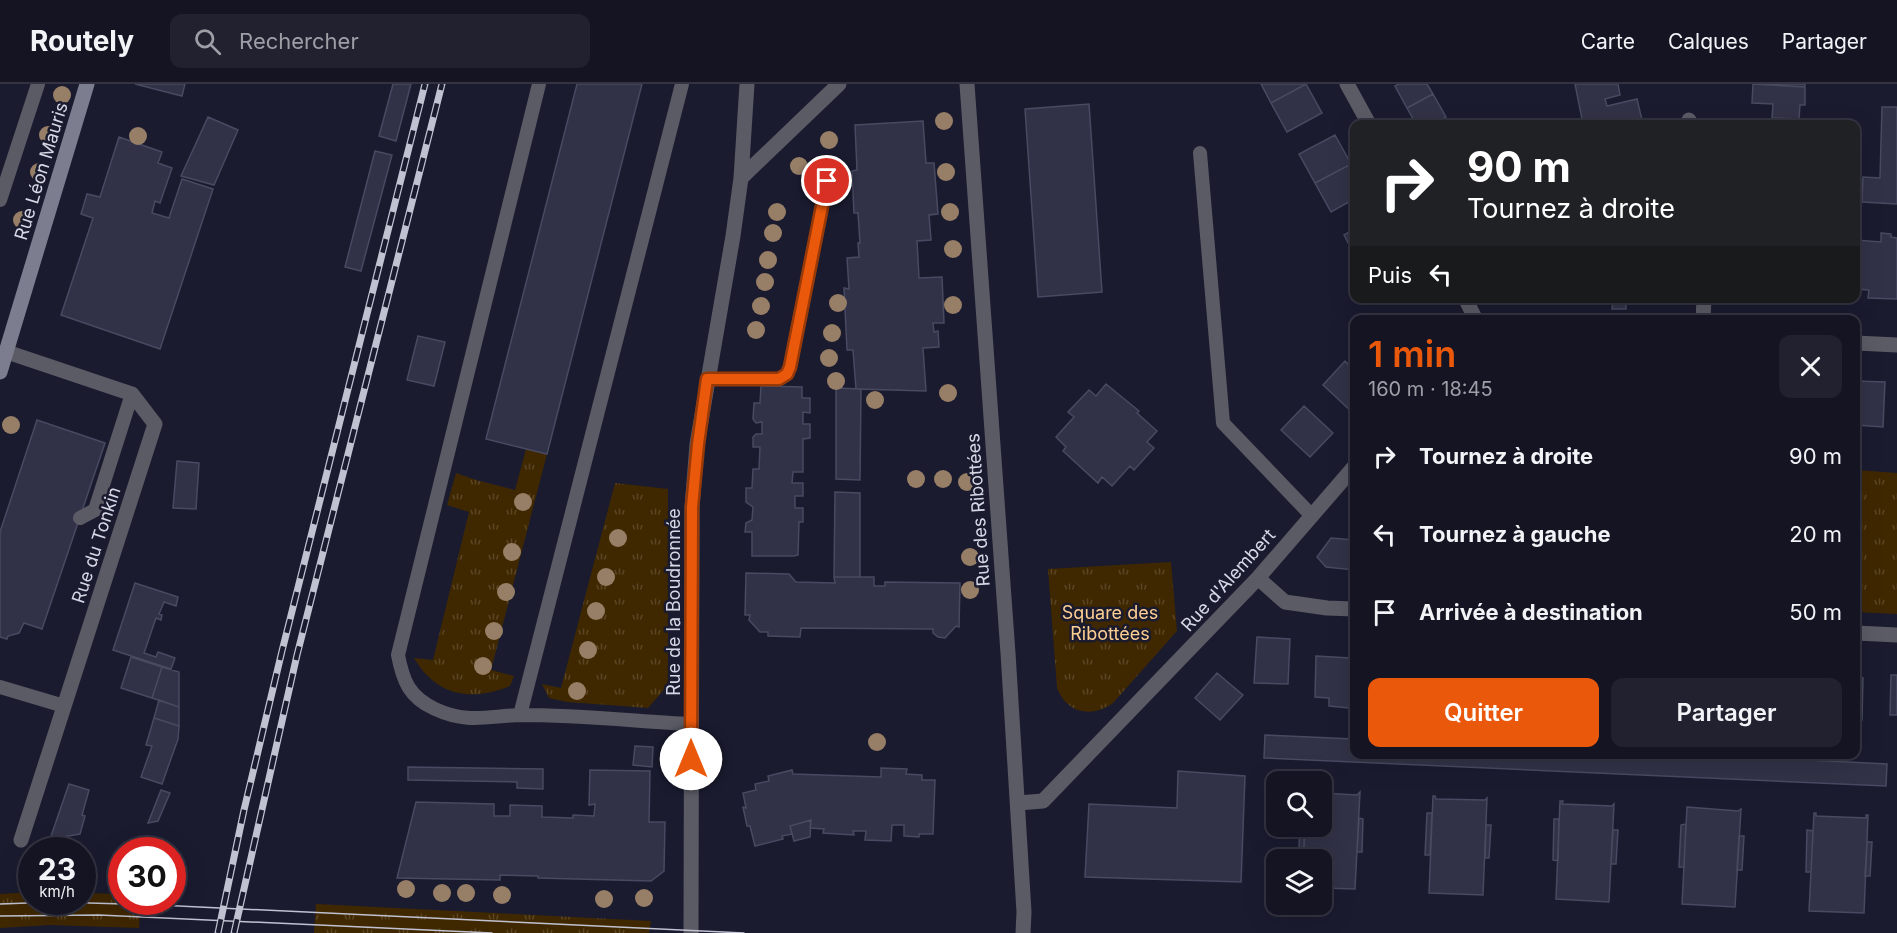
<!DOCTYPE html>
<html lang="fr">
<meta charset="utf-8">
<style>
:root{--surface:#141423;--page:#212130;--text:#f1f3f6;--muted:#9d9ea6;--line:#333341;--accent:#ea580c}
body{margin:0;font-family:Inter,sans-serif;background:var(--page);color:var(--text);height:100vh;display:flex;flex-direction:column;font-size:22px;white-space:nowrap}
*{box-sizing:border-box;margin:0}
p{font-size:20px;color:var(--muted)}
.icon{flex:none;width:33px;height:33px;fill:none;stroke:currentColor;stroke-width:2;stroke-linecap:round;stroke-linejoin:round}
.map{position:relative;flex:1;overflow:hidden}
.details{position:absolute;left:1350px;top:231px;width:510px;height:444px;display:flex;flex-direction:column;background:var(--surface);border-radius:12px;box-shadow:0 6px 24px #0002,0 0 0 2px var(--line)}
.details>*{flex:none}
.hud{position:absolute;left:1350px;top:36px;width:510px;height:183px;border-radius:12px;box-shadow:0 6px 24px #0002,0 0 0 2px var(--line);background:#202124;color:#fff;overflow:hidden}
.tools{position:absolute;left:1266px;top:687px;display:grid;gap:12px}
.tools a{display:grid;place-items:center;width:66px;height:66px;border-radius:12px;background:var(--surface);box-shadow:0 6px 24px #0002,0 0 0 2px var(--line);font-size:30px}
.speed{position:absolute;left:18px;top:753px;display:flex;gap:12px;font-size:30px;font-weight:700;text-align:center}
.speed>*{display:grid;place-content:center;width:78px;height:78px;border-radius:50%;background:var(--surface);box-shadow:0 6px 24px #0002,0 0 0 2px var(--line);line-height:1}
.speed small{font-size:15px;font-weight:400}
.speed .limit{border:9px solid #d22;background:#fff;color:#111}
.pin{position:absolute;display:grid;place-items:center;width:51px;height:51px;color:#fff;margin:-26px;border:3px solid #fff;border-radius:50%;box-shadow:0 2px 6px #0007}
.me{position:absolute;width:66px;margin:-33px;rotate:0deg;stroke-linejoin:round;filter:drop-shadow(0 0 4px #0008)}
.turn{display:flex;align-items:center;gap:21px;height:126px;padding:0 18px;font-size:27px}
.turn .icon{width:78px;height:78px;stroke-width:2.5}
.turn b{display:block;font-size:42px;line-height:51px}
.then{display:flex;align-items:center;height:57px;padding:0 18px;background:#0003;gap:12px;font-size:22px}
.round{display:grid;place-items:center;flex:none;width:63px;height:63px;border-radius:12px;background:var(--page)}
.headline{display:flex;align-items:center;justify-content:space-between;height:102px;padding:0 18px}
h1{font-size:36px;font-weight:600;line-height:45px;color:var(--accent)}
.primary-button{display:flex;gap:12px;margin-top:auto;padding:12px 18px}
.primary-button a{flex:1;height:69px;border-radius:12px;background:var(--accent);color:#fff;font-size:24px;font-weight:600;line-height:69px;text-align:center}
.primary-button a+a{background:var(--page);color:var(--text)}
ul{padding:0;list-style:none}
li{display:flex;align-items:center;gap:18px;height:78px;padding:0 18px}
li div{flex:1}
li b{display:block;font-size:22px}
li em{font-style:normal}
header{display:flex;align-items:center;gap:36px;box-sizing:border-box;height:84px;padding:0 30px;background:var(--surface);border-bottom:2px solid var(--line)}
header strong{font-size:28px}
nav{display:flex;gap:33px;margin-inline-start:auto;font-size:21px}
.search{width:420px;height:54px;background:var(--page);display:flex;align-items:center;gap:15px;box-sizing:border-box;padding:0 21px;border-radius:12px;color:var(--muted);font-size:22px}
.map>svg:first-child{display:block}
.grass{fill:url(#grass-tufts)}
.building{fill:#313247;stroke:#484a61;stroke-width:1.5}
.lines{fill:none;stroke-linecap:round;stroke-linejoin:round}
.lane{stroke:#5a5b65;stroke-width:14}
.street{stroke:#5a5b65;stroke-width:15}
.secondary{stroke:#7c7e8f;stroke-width:15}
.tram{stroke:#c1c2d1;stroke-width:1.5}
.rail-casing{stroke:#c1c2d1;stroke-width:7}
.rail{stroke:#1a1b2f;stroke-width:4.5;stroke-dasharray:14;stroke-linecap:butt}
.tree{fill:#977e66}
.route-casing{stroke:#983908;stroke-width:15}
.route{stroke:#ea580c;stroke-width:10}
.labels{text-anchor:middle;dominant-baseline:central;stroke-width:5;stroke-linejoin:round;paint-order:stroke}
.street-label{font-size:18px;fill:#d7d8e6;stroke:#1a1b2f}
.park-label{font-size:18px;fill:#fecf93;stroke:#1a1b2f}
</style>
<header>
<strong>Routely</strong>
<div class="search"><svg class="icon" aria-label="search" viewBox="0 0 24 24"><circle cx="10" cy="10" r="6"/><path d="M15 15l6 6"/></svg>Rechercher</div>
<nav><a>Carte</a><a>Calques</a><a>Partager</a></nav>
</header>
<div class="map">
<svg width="1897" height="849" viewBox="0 0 1897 849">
<defs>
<pattern id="grass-tufts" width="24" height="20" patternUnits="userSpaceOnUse" patternTransform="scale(1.5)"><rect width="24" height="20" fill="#3f2700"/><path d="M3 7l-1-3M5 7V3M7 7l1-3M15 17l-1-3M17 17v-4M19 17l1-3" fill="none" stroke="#5a4625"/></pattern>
</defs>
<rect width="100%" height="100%" fill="#1a1b2f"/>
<path class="grass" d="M526 365 547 370 491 586 514 592 510 602C471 618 436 612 414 574L433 576 469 428 447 421 456 389 476 396 515 406Z
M1856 386 1897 389V530L1856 528Z
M615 399 668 405V601L648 624 567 618 549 614 542 600 561 604Z
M1171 478 1177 547 1113 619C1092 634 1067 630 1057 604L1048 485Z
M31 808 32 818H82L83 809 121 810 122 818H141L139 844 50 841 0 844V810Z
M316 820 651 837 649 849H314Z"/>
<path class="building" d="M135 0H185L182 12Z
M393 0H411L396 57 379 52Z
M577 0H642L547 370 486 355Z
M1261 0H1306L1271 19Z
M1306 0 1322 29 1287 48 1271 19Z
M1399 0H1427L1433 10 1407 24 1395 2Z
M1575 0H1618L1620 11 1605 15 1607 22 1637 15 1643 40H1583Z
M1753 0H1805V3Z
M1753 0 1805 3V21H1800L1799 35 1772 34 1773 20 1752 19Z
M1433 10 1446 33 1433 40H1416L1407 24Z
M1089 20 1102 208 1038 213 1025 25Z
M1882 23H1897V120L1862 118 1863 93 1880 94Z
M208 33 238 46 214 101 181 92Z
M1772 34 1799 35V40H1772Z
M923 37 926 79H934L938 130 929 131 931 156 917 157 919 194 942 193 944 239H933L934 248 938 247 939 263 923 264 926 307 856 305 853 266H847L844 204 849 205 847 174 859 173 858 159H860L858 129H854L852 87 857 86 855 41Z
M1335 51 1351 80 1315 99 1299 70Z
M119 53 162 68 158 79 172 84 160 119 155 117 152 129 169 134 182 95 213 105 160 265 61 231 93 134 81 130 87 110 100 113Z
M375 67 392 71 361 187 345 183Z
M1351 80 1354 87V115L1331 128 1315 99Z
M1354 145V170L1344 151Z
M1881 149 1891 150V153L1897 154V215L1868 214 1869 206 1856 205V156L1881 158Z
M1613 216H1626V225H1612Z
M418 252 445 258 434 302 407 296Z
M1345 277 1354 286V325L1352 328 1323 301Z
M1856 297 1885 298 1883 343 1856 341Z
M1106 300 1139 327 1137 329 1157 347 1147 358 1154 364 1134 386 1130 382 1112 402 1102 393 1098 399 1063 367 1066 363 1056 353 1074 333 1068 328 1089 306 1096 312Z
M761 302 802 303V314H810V329L803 328V340H810V354L803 355V388H793L792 399H803V412H795V424H803V438H799L798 471 794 472H752V448H745L746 439 752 436 753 423 746 418V404H752L753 385H759L760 363H753V353L756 350H762V338L756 339 753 335 754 319H760Z
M836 304 861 305 860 396 836 395Z
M1304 322 1333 349 1310 373 1281 346Z
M37 336 105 359 42 545 24 539 19 549 8 552 7 555 0 553V448Z
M177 377 199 379 196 425 173 424Z
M835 408 860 409V493H834Z
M1331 454 1354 456V486L1326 483 1317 473Z
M746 489 789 490 796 498 835 499 834 493H874V502H885V498L960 499 959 543 956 542 945 554 938 553 933 549V545L801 544 800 553 768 552V548H760L749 536 750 531H745Z
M135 499 178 513 176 522 164 518 159 530 162 531 161 536 156 534 144 569 156 573 158 568 175 574 171 585 113 566Z
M1257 553 1290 555 1288 600 1254 599Z
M1316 572 1350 574 1349 624 1329 622V614L1315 613Z
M131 573 162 583 152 614 121 604Z
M162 583 179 588V623L152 614Z
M1217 589 1243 611 1220 636 1195 614Z
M1891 591H1897V631H1890Z
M1856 593 1863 594 1862 636H1856Z
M159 616 179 623V642L154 634Z
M154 634 179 642 178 655 162 700 141 693 152 662 146 661Z
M1265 651 1354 655V670H1686L1887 680 1886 702 1264 674Z
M635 662 653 663 652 683 633 681Z
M408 683 543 685V705L517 704V698L408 696Z
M881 684 907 685 906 690 922 691V696H935L933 750H919V753L904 752V741H892L891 757 865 756 866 747H853L854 751 823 749 824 745 810 744 811 736 790 742 792 750 782 752 783 755 755 762 750 742H747L743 723 746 724 743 709 756 706 755 700 769 697 768 692 792 686 793 690 881 693Z
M590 686 650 687 649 738H665L664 787 651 797 538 794V792L500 791V796L397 794 416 718 494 720V732H510V721L542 722V733L573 734V731L594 732 595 720 589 721Z
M1178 687 1245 692 1241 798 1085 793 1089 720 1177 724Z
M69 700 89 706 82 731 85 732 80 750 50 755Z
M161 706 170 709 158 737 148 739Z
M1360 708 1355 805 1322 804V776H1303L1305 742H1322V709L1357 711Z
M1433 712H1435L1436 715 1485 716 1487 714 1483 811 1429 809Z
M1560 717H1563L1562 720 1612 722 1614 720 1609 818 1556 815Z
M1687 723 1738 727 1741 725 1735 823 1682 820Z
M1427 729H1432L1430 771H1425Z
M1814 729H1816V732L1866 734V731H1868L1864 829 1809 827Z
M1359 734 1363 735 1362 768H1357Z
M1554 735H1559L1558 777 1553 776Z
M811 736 810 753 794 757 790 742Z
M1686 740 1684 783H1679L1681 741Z
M1486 741H1491L1489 774H1485Z
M1300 742H1305L1304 764H1299Z
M1613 746H1618L1616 780H1611Z
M1807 746 1813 747 1811 788H1806Z
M1739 752H1744L1742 786H1737Z
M1867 758H1872L1870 792H1865Z"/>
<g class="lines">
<path class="lane" d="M539 0 398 571C403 597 409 613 435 625 467 640 488 632 521 631 577 631 635 637 691 640
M1200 69 1223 339 1312 432
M0 116 38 0
M707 295H779L787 290 790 283 827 97
M80 434 95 426 132 310
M0 603 64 622
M520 631 682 0"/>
<path class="street" d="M967 0 1008 569 1024 828 1023 849
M1347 0 1369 40
M1689 36 1691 40
M741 94 747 0
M1465 214 1476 236
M1703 236 1704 214
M1856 259 1897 261
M7 268 132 310 155 340 21 756
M1258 494 1285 518 1327 524 1354 525
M1856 549 1897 551
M1018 719 1043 717 1258 494 1354 383
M691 849 692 423 697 360 733 152 741 94 839 0"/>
<path class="secondary" d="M0 288 87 0"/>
<path class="tram" d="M0 820 55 818 158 821 744 849
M0 832 99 831 492 849"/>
<defs>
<path id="rail" d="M218 849 244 726 282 567 425 0
M234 849 297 571 442 0"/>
</defs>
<use href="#rail" class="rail-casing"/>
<use href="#rail" class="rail"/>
</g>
<g class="tree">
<circle cx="62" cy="11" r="9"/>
<circle cx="944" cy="37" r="9"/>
<circle cx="48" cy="51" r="9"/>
<circle cx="138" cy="52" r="9"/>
<circle cx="829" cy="56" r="9"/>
<circle cx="799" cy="82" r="9"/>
<circle cx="39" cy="88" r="9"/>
<circle cx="946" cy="88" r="9"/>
<circle cx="777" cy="128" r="9"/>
<circle cx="950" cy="128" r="9"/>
<circle cx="22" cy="136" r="9"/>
<circle cx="773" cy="149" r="9"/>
<circle cx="953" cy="165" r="9"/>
<circle cx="768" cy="176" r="9"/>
<circle cx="765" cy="198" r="9"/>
<circle cx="838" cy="219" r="9"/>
<circle cx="953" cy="221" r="9"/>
<circle cx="761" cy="222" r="9"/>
<circle cx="756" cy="246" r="9"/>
<circle cx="832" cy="249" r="9"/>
<circle cx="829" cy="274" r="9"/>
<circle cx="836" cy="297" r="9"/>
<circle cx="948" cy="309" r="9"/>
<circle cx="875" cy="316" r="9"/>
<circle cx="11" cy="341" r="9"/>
<circle cx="916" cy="395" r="9"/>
<circle cx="943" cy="395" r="9"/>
<circle cx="967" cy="398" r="9"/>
<circle cx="523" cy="418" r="9"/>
<circle cx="618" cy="454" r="9"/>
<circle cx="512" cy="468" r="9"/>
<circle cx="970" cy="473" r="9"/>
<circle cx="606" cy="493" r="9"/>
<circle cx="970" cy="506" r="9"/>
<circle cx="506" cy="508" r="9"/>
<circle cx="596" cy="527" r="9"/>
<circle cx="494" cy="547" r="9"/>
<circle cx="588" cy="566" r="9"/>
<circle cx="483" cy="582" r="9"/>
<circle cx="577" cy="607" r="9"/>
<circle cx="877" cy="658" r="9"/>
<circle cx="406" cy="805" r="9"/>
<circle cx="442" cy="809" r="9"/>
<circle cx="466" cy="809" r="9"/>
<circle cx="502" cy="811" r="9"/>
<circle cx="644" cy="814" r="9"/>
<circle cx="604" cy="815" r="9"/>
</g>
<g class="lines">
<defs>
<path id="route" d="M691 675 692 423 698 360 707 295H779L787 290 790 283 827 97"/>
</defs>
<use href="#route" class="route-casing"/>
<use href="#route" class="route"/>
</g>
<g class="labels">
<g class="street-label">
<text transform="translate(41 87) rotate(-73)">Rue Léon Mauris</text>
<text transform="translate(978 426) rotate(-94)">Rue des Ribottées</text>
<text transform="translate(96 461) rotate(-72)">Rue du Tonkin</text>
<text transform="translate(1228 496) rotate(-48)">Rue d'Alembert</text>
<text transform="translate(673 518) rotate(-90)">Rue de la Boudronnée</text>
</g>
<g class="park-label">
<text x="1110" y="528">Square des<tspan x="1110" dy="21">Ribottées</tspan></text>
</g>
</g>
</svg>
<div class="tools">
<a><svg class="icon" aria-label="search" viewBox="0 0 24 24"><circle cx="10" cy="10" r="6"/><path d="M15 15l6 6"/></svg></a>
<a><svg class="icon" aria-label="layers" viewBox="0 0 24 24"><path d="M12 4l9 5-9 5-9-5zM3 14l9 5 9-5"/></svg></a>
</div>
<div class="speed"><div>23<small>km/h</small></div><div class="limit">30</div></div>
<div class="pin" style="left:827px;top:97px;background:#d93025"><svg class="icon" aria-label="arrive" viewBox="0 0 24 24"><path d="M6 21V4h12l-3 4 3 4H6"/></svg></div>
<svg class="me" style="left:691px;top:675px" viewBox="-20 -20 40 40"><circle r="19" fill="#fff"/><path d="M0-13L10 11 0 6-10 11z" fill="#ea580c"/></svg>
<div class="hud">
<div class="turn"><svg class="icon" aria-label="right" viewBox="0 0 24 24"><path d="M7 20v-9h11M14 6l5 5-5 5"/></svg><div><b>90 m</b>Tournez à droite</div></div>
<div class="then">Puis<svg class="icon" aria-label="left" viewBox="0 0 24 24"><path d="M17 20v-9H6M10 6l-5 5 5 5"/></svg></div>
</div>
<section class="details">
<div class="headline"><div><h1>1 min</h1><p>160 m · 18:45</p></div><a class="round"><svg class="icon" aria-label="close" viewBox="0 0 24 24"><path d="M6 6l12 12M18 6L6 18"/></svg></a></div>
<ul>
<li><svg class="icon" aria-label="right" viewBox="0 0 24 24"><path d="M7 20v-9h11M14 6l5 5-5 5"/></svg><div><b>Tournez à droite</b></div><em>90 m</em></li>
<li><svg class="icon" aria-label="left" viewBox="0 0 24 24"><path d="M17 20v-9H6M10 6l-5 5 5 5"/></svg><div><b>Tournez à gauche</b></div><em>20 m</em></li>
<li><svg class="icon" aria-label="arrive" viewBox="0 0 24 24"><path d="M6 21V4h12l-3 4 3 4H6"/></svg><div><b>Arrivée à destination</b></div><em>50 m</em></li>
</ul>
<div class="primary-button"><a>Quitter</a><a>Partager</a></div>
</section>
</div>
